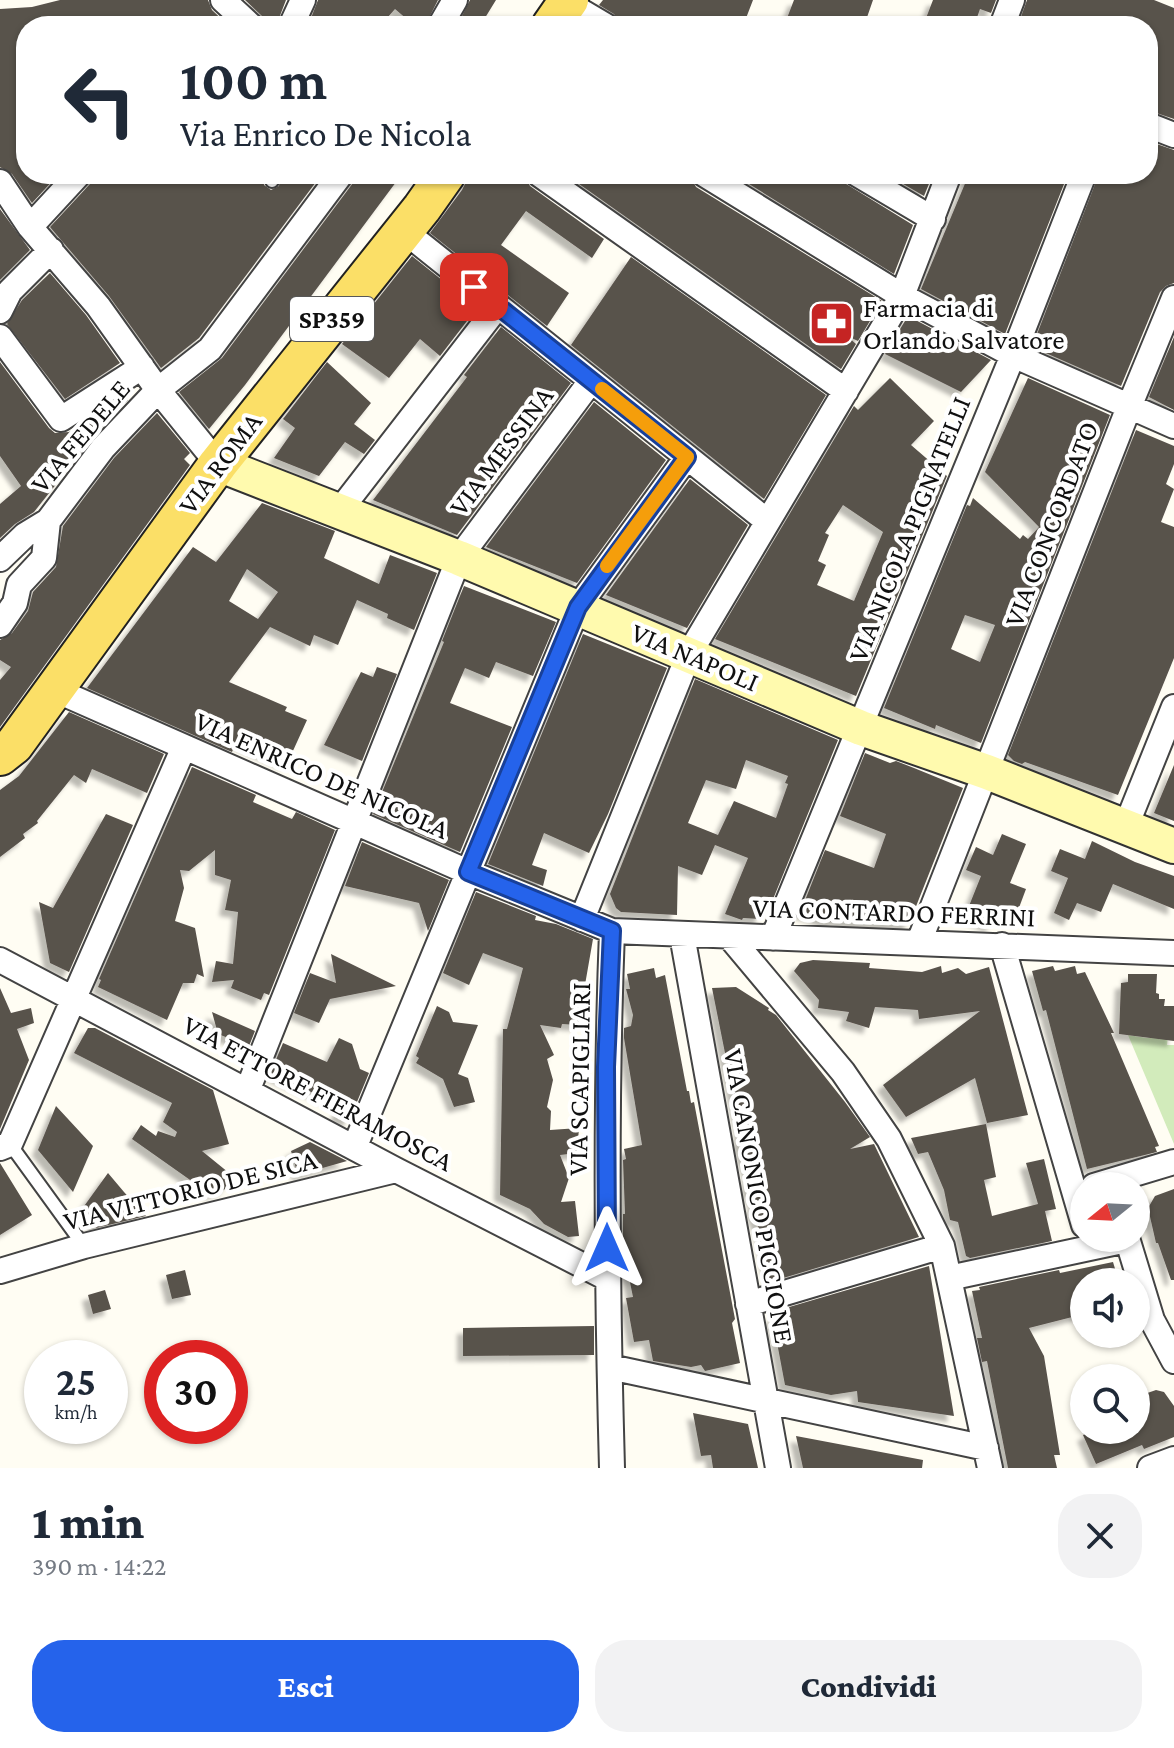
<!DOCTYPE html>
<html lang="it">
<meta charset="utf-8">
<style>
:root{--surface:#fff;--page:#f2f2f3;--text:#1f2937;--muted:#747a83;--accent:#2563eb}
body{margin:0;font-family:"Crimson Pro",serif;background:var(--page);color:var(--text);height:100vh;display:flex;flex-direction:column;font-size:30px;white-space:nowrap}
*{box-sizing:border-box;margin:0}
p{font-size:26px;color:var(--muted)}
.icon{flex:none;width:44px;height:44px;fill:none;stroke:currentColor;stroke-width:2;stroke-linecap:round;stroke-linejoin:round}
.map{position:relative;height:1468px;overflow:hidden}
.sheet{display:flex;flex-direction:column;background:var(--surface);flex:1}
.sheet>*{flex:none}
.hud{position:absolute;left:16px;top:16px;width:1142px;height:168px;border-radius:32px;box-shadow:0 2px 6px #0004;background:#fff;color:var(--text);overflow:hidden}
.needle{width:52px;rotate:252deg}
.controls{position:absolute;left:1070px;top:1172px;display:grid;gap:16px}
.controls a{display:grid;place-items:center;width:80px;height:80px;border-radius:50%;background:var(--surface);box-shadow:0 2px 6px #0004;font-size:40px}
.speed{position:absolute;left:24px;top:1340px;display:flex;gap:16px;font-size:40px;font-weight:700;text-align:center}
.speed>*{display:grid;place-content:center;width:104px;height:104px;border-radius:50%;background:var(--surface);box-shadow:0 2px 6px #0004;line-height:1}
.speed small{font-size:20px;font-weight:400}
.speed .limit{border:12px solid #d22;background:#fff;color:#111}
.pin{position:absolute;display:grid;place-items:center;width:68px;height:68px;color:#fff;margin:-34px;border-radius:16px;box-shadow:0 4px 12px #0006}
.me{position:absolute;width:88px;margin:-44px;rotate:0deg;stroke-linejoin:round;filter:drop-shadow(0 0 6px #0008)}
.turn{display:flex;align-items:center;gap:28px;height:168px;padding:0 32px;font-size:36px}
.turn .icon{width:104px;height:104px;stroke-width:2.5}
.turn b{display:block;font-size:56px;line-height:68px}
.round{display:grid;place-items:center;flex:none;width:84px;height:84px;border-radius:32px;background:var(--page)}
.head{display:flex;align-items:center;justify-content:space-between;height:136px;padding:0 32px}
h1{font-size:48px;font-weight:800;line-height:60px}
.button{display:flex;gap:16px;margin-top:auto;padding:16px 32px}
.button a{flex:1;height:92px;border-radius:32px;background:var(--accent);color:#fff;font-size:32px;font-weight:800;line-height:92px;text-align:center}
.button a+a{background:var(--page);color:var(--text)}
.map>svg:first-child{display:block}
.green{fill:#d2ebbb}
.building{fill:#59524c;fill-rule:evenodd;filter:url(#shadow)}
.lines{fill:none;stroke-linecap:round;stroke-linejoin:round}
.service-casing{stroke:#434343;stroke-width:16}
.minor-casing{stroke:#434343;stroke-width:28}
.secondary-casing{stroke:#323232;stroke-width:38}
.primary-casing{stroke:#212121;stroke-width:42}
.service{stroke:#fff;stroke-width:12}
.minor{stroke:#fff;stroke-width:24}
.secondary{stroke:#fffaae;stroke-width:34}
.primary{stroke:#fbdf67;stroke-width:38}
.route-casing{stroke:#184099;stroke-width:20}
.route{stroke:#2563eb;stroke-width:14}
.slow{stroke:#f59e0b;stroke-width:14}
.labels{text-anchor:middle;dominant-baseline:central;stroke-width:8;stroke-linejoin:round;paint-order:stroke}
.shield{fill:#fff;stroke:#585858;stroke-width:2}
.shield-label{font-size:26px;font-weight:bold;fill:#101010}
.poi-label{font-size:28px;fill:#101010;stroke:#fff;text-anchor:start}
.street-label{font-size:28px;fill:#101010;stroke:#fff}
</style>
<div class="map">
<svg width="1174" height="1468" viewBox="0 0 1174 1468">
<defs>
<filter id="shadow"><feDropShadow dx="-6" dy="6" stdDeviation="2" flood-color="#0004"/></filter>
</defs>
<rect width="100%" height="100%" fill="#fffdf3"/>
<path class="green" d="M1128 1035 1147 1038 1168 1035 1167 1045H1174V1144Z"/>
<path class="building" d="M60 0H208L212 10 229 26H26V174H59L32 203 12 174 0 167V9L32 7Z
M245 0H286L276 26H266L262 16Z
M318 0H438L425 26H415L395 9 380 26H308Z
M470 0H496L480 26H457Z
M603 0H753L743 26H621L614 14 599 5Z
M794 0H873L864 26H784Z
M933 0H996L991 13 980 9 974 26H923Z
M1027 0H1154L1174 8V119L1148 110V26H1021L1018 25Z
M1148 141 1174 150V283L1166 286 1160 292 1121 386 1032 347 1099 174H1148Z
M94 174H263L264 185 271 190 279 186 281 174H322L199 338 161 368 109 296 50 227 90 184Z
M356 174H402L245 385 209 429 179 392 222 358 353 183Z
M470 174H524L530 186 604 239 592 258 526 211 501 245 569 293 547 326 430 233 462 190Z
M565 174H689L696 187 882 301 858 341 847 336 856 344 841 369Z
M733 174H830L913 225 894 274Z
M886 174H933L924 196Z
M969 174H1068L1005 334 921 289Z
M0 209 30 250 0 280Z
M412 256 477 308 440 356 420 339 389 378 342 344Z
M631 257 826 395 764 499 571 345Z
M50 273 86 315 120 363 65 399 7 324 22 300Z
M908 316 991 360 961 392 885 354Z
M501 327 571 383 457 535 373 500 467 377 464 375Z
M1174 337V410L1149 397Z
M0 362 49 428 55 433 69 432 125 396 128 400 104 424 34 512 15 524 0 538V504L21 486 0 456Z
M327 362 371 403 354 424 375 440 364 454 345 442 319 476 274 458 295 428 283 419Z
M890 378 934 421 911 445 947 476 856 696 715 639 854 406 858 410ZM843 505 883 532 854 601 817 585 826 565 818 561 829 535 825 533Z
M1028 378 1110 415 981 743 936 725 935 729 884 708 967 505 970 506 973 498 1020 539 1023 535 1028 539 1039 527 985 472ZM965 615 995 625 980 662 951 649Z
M594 402 666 460 577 583 486 547Z
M157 413 190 453 184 459 190 465 0 727V680L11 667 0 660V640L12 633 28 611 33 592 56 567 63 526 114 458Z
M1136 430 1174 446V464L1166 484 1174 489 1161 522 1174 527V658L1118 795 1025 762 1022 764 1014 761 1008 755Z
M690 479 748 525 687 628 606 595Z
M262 503 335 531 324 558 379 584 390 555 437 573 414 630 387 618 388 614 357 600 338 645 314 635 310 646 270 627 229 682 287 707 285 711 307 720 287 764 236 742 232 752 87 688 193 547 216 562ZM247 569 278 592 258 619 229 601Z
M464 586 556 622 533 676 496 662 489 678 465 668 450 703 512 727 460 852 373 814 444 642 442 641Z
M583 634 667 668 608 814 589 853 544 833 532 865 547 870 543 886 488 864Z
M377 667 397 674 362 761 324 745 361 672 373 677Z
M695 679 838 740 769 909 764 907 760 919 743 918 742 920 725 914 748 858 715 845 702 875 678 866 677 915 621 912 616 908 610 894ZM746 760 788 776 785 783 788 784 776 818 734 801 718 835 688 823 706 780 736 789Z
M69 712 164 754 147 793 92 769 86 783 74 775 37 821 38 823 23 834 25 838 0 857V790L19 776Z
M865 753 890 763 896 761 914 768 963 788 909 924 842 922 836 919 834 923 800 913 825 850 874 868 886 834 840 816Z
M1174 765V821L1154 813Z
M192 767 256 795 253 802 292 819 296 812 335 830 269 995 264 993 261 1000 231 988 234 980 212 982 216 961 233 964 238 912 225 910 231 880 215 875V850L189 871 180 870 184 888 175 921 195 928 204 977 197 974 194 983H183L167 1020 98 987 101 980 99 979Z
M106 814 133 825 69 972 50 963 39 902 53 908Z
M1002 834 1026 844 1010 883 1026 889 1017 913 1000 906 991 926 965 916 981 876 966 870 976 847 993 855Z
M1092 841 1135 862 1174 876V909L1113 884 1101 912 1077 903 1069 920 1054 913 1068 878 1051 871 1060 849 1085 859Z
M362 842 449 880 428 931 419 903 345 886Z
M476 892 536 916 535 920 556 924 593 939 578 1025 562 1024 561 1028 540 1025 554 1055 547 1059 553 1080 547 1107 551 1111 550 1130 579 1128 577 1153 560 1155 569 1178 561 1202 575 1201 579 1236 568 1237 544 1224 530 1209 500 1195 503 1029H507L523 968 483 953 469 985 443 973Z
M331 954 396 986 330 999 319 1023 294 1013 310 973 336 983Z
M813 960 870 963 869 968 922 972 941 966 942 973 958 968 966 974 989 967 1028 1115 987 1123 975 1078 906 1117 883 1085 980 1011 919 1019 918 1010 875 1007 869 1028 846 1021 849 1012 818 1008 819 1000 794 971 800 963Z
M1053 966 1055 971 1075 966 1077 974 1085 972 1114 1033H1111L1159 1146 1155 1147 1157 1152 1087 1169 1046 1010 1043 1011 1032 971Z
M654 968 656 978 665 975 687 1091H689L691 1103 694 1102 735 1319 732 1323 740 1363 705 1371 701 1365 691 1367 653 1361 649 1340 634 1342 626 1298 633 1297 624 1253 627 1252 623 1241V1214H625L623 1160 626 1159 624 1149 642 1145 624 1038V1028L631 1026 633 1015 626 989H630L627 974Z
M1128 974H1157L1156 993 1159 994V999H1165L1164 1006H1174V1041L1119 1034 1121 983 1128 982Z
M736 987 769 1008 768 1010 776 1015 845 1102 870 1137 850 1149 874 1144 919 1237 770 1282 760 1232 751 1207 755 1205 748 1190V1172L739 1144 740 1128 712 988Z
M0 988 11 1013 31 1008 34 1023 17 1029 29 1060 0 1129Z
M437 1006 449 1012 453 1022 478 1025 458 1074 468 1078 475 1102 454 1107 443 1079 416 1063 419 1058 416 1056Z
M212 1012 255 1031 249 1046 218 1034Z
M88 1028H95L213 1090 229 1144 202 1151 234 1177 224 1190 210 1194 132 1139 141 1125 156 1136 158 1131 175 1137 177 1132 163 1122 172 1103 74 1053Z
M339 1038 352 1044 360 1069 369 1073 349 1121 336 1115 341 1105 270 1074 283 1043 327 1062Z
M56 1106 93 1146 73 1192 38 1150Z
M986 1124 996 1177 984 1180 992 1216 1038 1204 1026 1163 1044 1159 1056 1209 1045 1211 1052 1241 970 1258 966 1256 958 1222 950 1220 944 1190 928 1152 918 1154 911 1138Z
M310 1142 347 1161 298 1175 291 1151Z
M0 1163 32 1215 0 1235Z
M108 1173 124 1192 146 1216 96 1228 82 1209Z
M1174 1189V1280H1171L1158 1243H1156L1148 1208 1155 1196Z
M1113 1262 1119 1282H1084V1314L1029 1328 1044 1356 1060 1455H1054L1057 1468H1008L987 1361 982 1362 977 1338H982L972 1291 980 1290 979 1287 1059 1270 1060 1273Z
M929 1266 954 1416 858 1402 857 1391 831 1395 785 1385 772 1316 781 1315 779 1310Z
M185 1270 191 1295 172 1299 166 1275Z
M105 1290 111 1309 93 1314 88 1295Z
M594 1326V1355L463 1356V1328Z
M1156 1390 1164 1392 1174 1406V1437L1144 1449 1142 1445 1096 1464 1083 1435 1095 1430H1136V1397Z
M693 1413 748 1424 758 1468H713L711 1455 701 1456Z
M796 1436 923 1460 922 1468H803Z"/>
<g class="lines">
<defs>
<path id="service" d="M272 174V181
M10 1144 84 1246"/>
<path id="minor" d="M223 0 251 26
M567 3 606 26
M291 26 303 0
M440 26 455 0
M1002 26 1012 0
M1148 125 1174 135
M539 174 846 391
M704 174 902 296 1013 355 1174 426
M857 174 933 219
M0 182 30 227 98 306 158 390 218 464
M30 227 79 174
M403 230 767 521
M0 311 10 291 51 250
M0 337 61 419 142 367
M340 510 498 306
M0 559 25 535 48 521 103 448 158 390 210 349 341 174
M0 625 15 603 19 585 44 558 48 521
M53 689 468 872 612 931 1174 953
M1126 826 1174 707
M582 919 689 654 902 296 949 174
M612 931C605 1110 607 1289 612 1468
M682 935 778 1468
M730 937 843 1072 889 1139 942 1246 990 1468
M773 938 1013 355 1084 174
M919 942 1129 407 1174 298
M1002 945 1084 1225
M0 960 396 1170 607 1278
M248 1089 459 558 591 381
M355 1146 578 607 687 457
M0 1148 10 1144 184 747
M1094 1186 1174 1162
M1127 1238 1152 1320 1174 1361
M0 1271 84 1246 396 1170
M949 1278 1127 1240
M748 1304 942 1246
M610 1367 986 1448
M1150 1468 1174 1459"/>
<path id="secondary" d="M218 464 459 558 861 728 987 772 1174 846"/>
<path id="primary" d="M551 26 569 0
M0 756 14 745 218 464 422 208 446 174"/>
</defs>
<use href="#service" class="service-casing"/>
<use href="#minor" class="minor-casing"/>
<use href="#secondary" class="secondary-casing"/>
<use href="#primary" class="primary-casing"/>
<use href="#service" class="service"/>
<use href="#minor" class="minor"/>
<use href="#secondary" class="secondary"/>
<use href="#primary" class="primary"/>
</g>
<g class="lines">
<defs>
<path id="route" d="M474 287 687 457 578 607 468 872 612 931 606 1067 607 1248"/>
</defs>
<use href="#route" class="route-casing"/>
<use href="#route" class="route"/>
<path class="slow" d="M602 389 687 457 607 566"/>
</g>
<defs>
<symbol id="pharmacy-square" viewBox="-11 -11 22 22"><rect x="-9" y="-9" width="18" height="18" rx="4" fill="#c52423" stroke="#fff"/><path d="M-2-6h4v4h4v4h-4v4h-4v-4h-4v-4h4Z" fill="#fff"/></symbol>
</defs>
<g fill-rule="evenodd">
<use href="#pharmacy-square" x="806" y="298" width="51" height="51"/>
</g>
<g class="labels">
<rect class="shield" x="290" y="297" width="84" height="44" rx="6"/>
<g class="shield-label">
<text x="332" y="319">SP359</text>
</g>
<g class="poi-label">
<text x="863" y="307">Farmacia di<tspan x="863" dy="32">Orlando Salvatore</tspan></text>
</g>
<g class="street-label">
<text transform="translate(80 436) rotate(-50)">VIA FEDELE</text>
<text transform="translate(501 451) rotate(-53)">VIA MESSINA</text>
<text transform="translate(220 463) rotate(-53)">VIA ROMA</text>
<text transform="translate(1051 524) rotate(-69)">VIA CONCORDATO</text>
<text transform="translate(909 529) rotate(-68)">VIA NICOLA PIGNATELLI</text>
<text transform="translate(695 657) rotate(23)">VIA NAPOLI</text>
<text transform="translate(322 775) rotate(24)">VIA ENRICO DE NICOLA</text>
<text transform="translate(894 912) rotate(2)">VIA CONTARDO FERRINI</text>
<text transform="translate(579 1079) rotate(-89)">VIA SCAPIGLIARI</text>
<text transform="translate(318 1093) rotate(28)">VIA ETTORE FIERAMOSCA</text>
<text transform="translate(190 1190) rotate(-14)">VIA VITTORIO DE SICA</text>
<text transform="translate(759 1196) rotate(80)">VIA CANONICO PICCIONE</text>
</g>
</g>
</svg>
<div class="controls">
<a><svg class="needle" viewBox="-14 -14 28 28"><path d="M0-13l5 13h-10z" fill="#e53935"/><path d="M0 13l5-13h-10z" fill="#747a83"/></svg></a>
<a><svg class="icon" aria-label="sound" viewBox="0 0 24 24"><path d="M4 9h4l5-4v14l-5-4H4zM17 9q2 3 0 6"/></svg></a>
<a><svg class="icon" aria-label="search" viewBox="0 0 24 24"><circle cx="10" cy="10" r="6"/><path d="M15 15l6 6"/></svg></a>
</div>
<div class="speed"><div>25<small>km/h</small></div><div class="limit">30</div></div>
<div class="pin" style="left:474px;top:287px;background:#d93025"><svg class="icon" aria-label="arrive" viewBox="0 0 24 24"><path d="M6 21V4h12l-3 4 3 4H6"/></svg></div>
<svg class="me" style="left:607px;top:1248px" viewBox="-20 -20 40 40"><path d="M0-17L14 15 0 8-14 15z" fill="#2563eb" stroke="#fff" stroke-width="4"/></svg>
<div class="hud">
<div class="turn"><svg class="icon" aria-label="left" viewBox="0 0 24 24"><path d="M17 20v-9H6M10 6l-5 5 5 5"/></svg><div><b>100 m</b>Via Enrico De Nicola</div></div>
</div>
</div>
<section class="sheet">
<div class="head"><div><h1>1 min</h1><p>390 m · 14:22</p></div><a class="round"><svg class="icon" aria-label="close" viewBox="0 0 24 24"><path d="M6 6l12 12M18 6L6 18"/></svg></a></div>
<div class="button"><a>Esci</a><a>Condividi</a></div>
</section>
